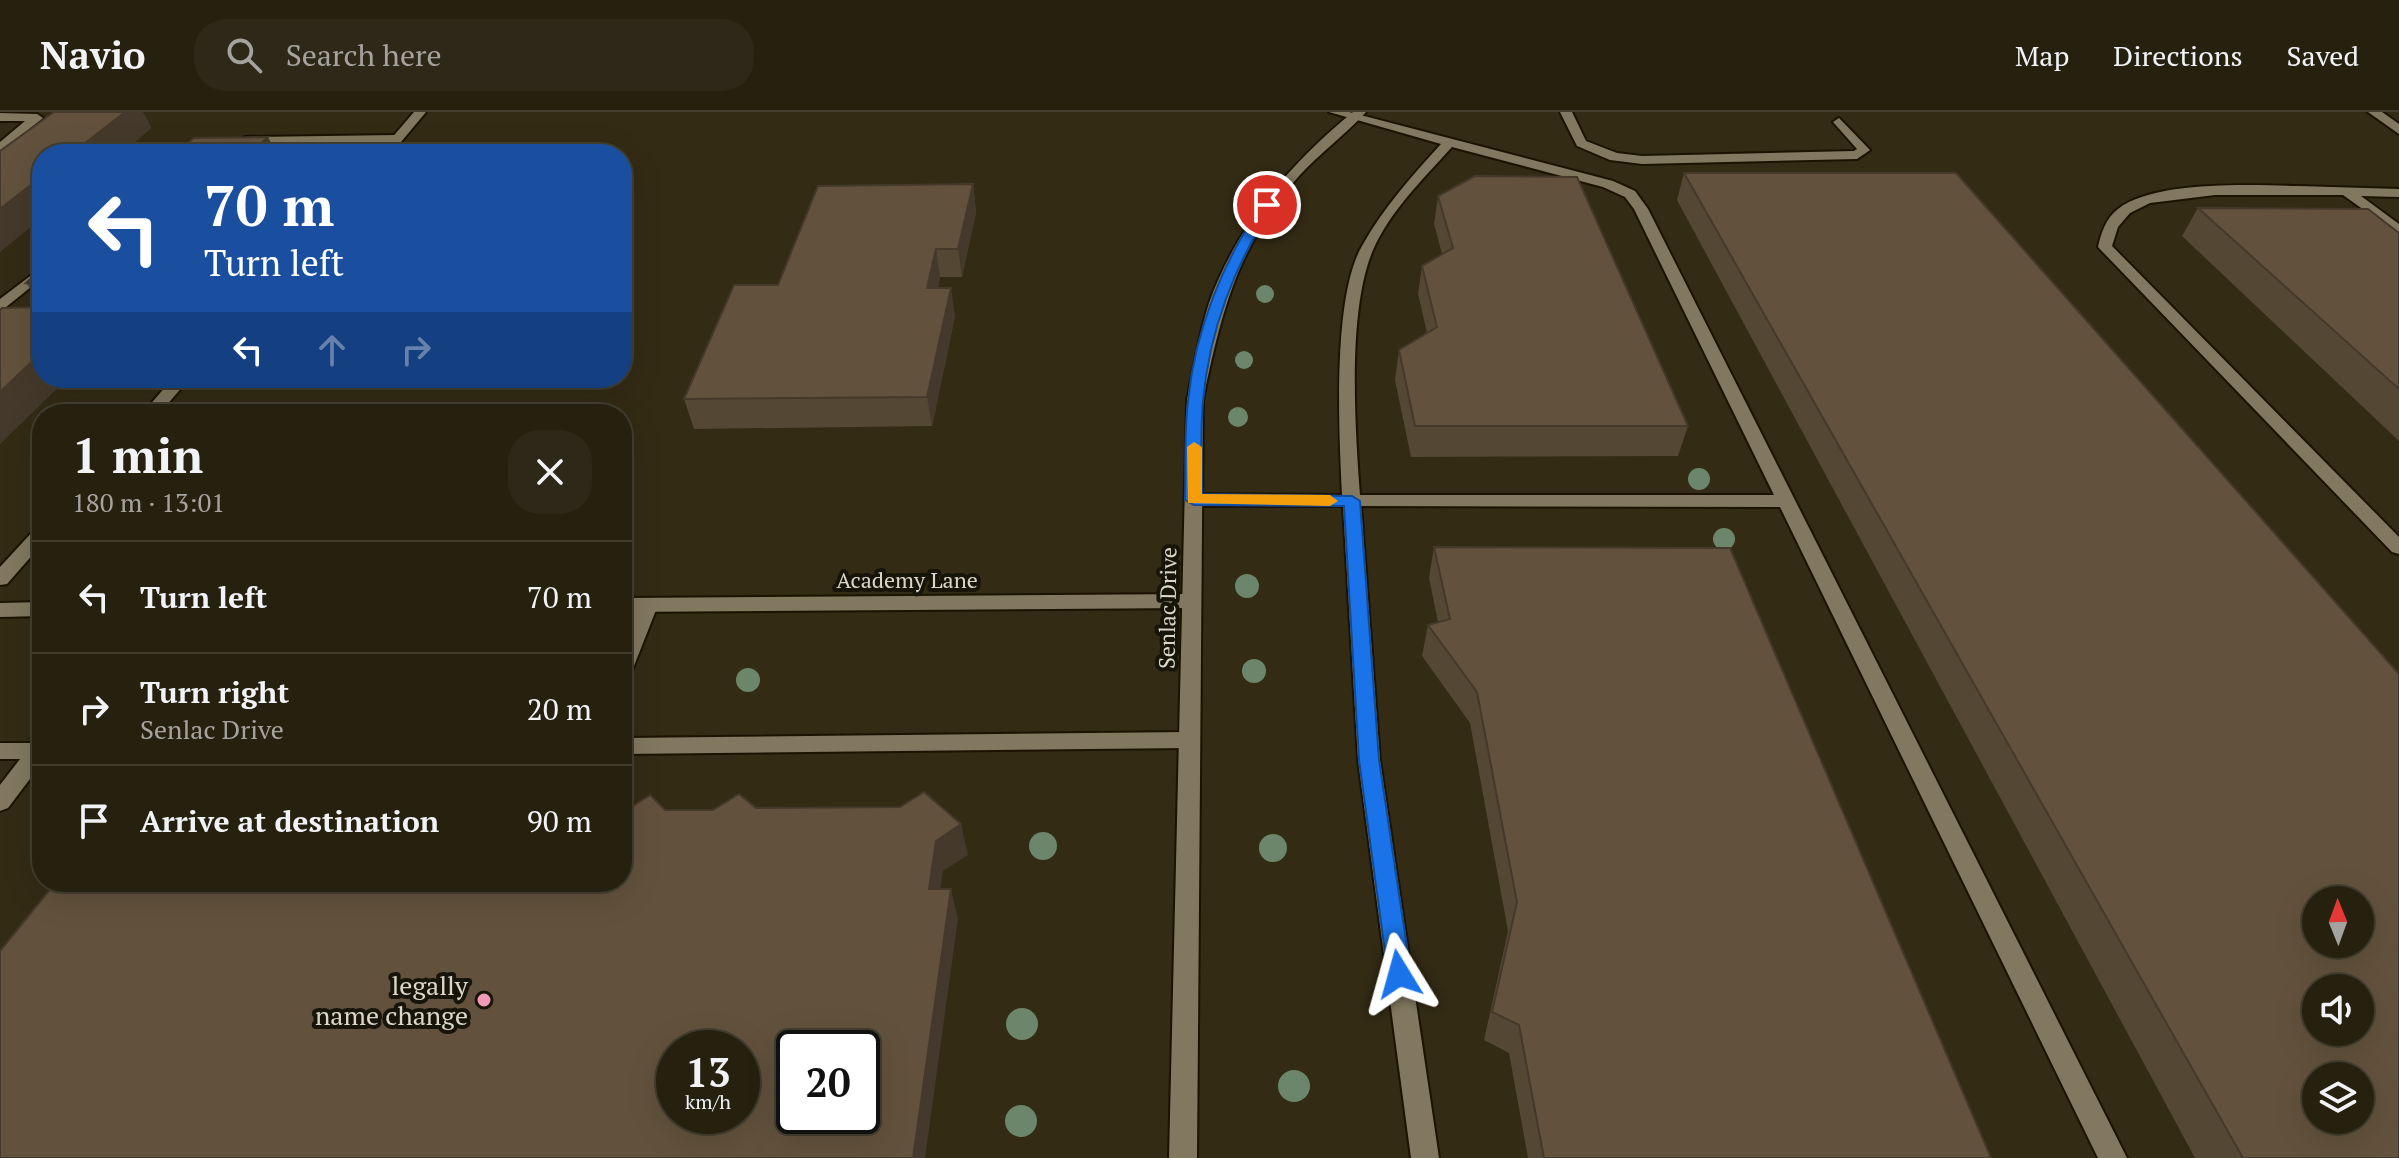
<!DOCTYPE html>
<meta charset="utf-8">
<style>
:root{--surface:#26200f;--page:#2e2818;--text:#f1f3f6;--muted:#a4a39e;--line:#423e2f}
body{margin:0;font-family:"PT Serif",serif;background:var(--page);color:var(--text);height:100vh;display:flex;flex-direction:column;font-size:30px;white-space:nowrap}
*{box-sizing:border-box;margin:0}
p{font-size:26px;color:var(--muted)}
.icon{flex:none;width:44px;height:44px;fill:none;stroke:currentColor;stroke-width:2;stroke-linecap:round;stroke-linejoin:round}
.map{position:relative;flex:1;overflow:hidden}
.details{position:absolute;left:32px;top:292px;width:600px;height:488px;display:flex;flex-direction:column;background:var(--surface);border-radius:32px;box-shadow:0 8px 32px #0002,0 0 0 2px var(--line)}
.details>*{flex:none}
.banner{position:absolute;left:32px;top:32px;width:600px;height:244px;border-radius:32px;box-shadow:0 8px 32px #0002,0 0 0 2px var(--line);background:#1a4fa0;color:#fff;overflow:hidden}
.needle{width:52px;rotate:359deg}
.tools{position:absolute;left:2302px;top:774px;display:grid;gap:16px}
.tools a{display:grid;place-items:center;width:72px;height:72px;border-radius:50%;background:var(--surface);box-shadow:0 8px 32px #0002,0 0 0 2px var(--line);font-size:40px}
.speed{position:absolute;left:656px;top:918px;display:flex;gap:16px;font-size:40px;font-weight:700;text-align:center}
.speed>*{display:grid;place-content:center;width:104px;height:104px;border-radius:50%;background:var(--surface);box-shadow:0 8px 32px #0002,0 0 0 2px var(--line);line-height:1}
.speed small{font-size:20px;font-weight:400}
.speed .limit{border:4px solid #111;border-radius:12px;background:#fff;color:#111}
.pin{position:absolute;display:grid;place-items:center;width:68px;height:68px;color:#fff;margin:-34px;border:4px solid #fff;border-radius:50%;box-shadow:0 2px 8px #0007}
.me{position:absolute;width:88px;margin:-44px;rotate:352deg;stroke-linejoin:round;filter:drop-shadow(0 0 6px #0008)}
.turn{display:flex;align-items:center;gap:28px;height:168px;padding:0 40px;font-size:36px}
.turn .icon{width:104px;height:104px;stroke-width:2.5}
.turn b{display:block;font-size:56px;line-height:68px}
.lanes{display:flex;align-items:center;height:76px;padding:0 40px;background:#0003;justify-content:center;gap:40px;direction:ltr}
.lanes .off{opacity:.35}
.round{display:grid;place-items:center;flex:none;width:84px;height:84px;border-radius:32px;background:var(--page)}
.head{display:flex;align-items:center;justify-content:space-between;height:136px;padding:0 40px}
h1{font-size:48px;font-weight:600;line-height:60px}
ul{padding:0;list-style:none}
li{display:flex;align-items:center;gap:24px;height:112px;padding:0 40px;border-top:2px solid var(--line)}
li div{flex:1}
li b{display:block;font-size:30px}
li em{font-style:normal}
header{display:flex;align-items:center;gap:48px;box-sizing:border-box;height:112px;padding:0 40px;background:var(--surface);border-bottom:2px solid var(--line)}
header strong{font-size:38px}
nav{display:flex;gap:44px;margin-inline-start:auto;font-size:28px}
.search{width:560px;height:72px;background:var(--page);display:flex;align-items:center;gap:20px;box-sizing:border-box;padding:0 28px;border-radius:32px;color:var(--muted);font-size:30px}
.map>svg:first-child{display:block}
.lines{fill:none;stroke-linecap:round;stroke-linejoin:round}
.service-casing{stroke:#1b1300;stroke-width:4}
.minor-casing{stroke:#1b1300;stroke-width:4}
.tertiary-casing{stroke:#1b1300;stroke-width:4}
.service{fill:#82785f;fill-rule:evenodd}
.minor{fill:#82785f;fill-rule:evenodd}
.tertiary{fill:#82785f;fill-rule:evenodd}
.tree{fill:#6b866a}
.wall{fill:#544734}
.shaded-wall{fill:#45392b}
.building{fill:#62523d;stroke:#45392b;stroke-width:2;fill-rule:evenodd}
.route{fill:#1a73e8;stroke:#114b97;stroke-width:2}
.slow{fill:#f59e0b}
.poi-dot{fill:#f09ab5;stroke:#17140a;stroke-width:3}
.labels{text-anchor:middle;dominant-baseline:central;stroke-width:8;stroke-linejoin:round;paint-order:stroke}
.street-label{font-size:22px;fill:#dbd6c8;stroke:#17140a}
.near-poi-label{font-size:26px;fill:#dbd6c8;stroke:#17140a;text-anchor:end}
</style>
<header>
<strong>Navio</strong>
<div class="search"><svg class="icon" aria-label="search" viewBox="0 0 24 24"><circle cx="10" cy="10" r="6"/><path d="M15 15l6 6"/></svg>Search here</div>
<nav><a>Map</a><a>Directions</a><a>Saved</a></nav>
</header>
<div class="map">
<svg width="2399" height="1046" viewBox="0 0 2399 1046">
<rect width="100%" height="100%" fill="#332b14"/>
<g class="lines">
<defs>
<path id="service" d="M1329 0H1349L1613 69 1635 79 1648 97 2127 1046H2098L1780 395 1361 394 1380 648 1439 1046H1411L1358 648 1343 394H1194L1185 388 1194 382 1342 383C1339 320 1332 186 1362 134 1383 96 1412 64 1441 32ZM1452 35 1603 75 1625 85 1634 97 1774 383H1360C1355 315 1347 199 1373 138 1390 99 1424 66 1452 35Z
M1560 0H1572L1586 29 1617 41 1642 44 1854 39 1857 37 1833 10 1839 6 1870 38 1857 47 1642 52 1610 48 1577 34Z
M0 1 37 2 43 6 0 40V30L25 9H0Z
M397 23 401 24V30L245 33 239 29 245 25Z
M2298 74 2399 77V85L2361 84 2399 112V123L2343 83H2215L2150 91 2130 101 2118 115 2112 134 2399 425V442L2392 440 2098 135C2101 121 2106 106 2118 97 2155 68 2253 73 2298 74Z
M42 155V166L0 200V187Z
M648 486 658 493 632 559 629 564 622 566C622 547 625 493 648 486Z
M1189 620 1197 622 1200 628 1197 634 1189 636 622 642V626Z
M0 631H42V651L8 696 0 699V673L20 647H0Z"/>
<path id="minor" d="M414 0H426L391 42H378Z
M2368 0H2382L2399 12V22Z
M173 266H190L159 302H142Z
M42 415V432L7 472 0 473V455L35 417Z
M1191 482 1201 489 1191 496 622 500V486Z
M42 490V504L0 505V491Z"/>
<path id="tertiary" d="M1353 0H1366C1345 23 1320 41 1299 64 1238 132 1221 201 1203 288L1197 1046H1169L1187 288C1194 256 1199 222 1209 191 1237 113 1290 52 1353 0Z"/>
</defs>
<use href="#service" class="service-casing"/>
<use href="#minor" class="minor-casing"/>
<use href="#tertiary" class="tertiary-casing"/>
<use href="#service" class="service"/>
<use href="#minor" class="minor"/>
<use href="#tertiary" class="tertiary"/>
</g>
<g class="tree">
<circle cx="1265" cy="182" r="9"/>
<circle cx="1244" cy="248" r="9"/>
<circle cx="1238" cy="305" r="10"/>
<circle cx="1699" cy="367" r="11"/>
<circle cx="1724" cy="427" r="11"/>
<circle cx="1247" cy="474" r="12"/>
<circle cx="1254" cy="559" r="12"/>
<circle cx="748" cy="568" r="12"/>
<circle cx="1043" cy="734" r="14"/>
<circle cx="1273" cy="736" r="14"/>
<circle cx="1022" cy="912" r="16"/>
<circle cx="1294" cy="974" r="16"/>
<circle cx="1021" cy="1009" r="16"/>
</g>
<path class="wall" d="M1684 61 2399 1046H2195L1677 88Z
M973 72 976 100 962 165H940L938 176 955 204 932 314 694 317 684 287Z
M1438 84 1688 314 1678 344 1411 345 1395 268 1399 238 1427 221 1418 182 1422 154 1442 142 1434 112Z
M2198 96 2399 121V329L2182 124Z
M42 156V194L26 171Z
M1434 435 1991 1046H1528L1509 941 1484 928 1508 819 1470 611 1422 544 1428 513 1438 510 1429 466Z"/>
<path class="shaded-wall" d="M125 0H143L152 16 121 42H71Z
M268 25 277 42H249Z
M42 64V106L0 140V97Z
M973 72 976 100 962 165 958 137Z
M936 137 940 165 931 205 927 176Z
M951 176 955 204 932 314 927 285Z
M42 240V266H68L0 332V280Z
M961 712 968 743 943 759 936 807 929 777 936 729Z
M951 777 958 807 925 1046H913Z"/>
<path class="building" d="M54 0H125L71 42H42V64L0 97V39Z
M268 25 249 42H175L194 26Z
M1684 61H1956L2399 562V1046H2243ZM2316 788H2360V832H2316ZM2316 876H2360V920H2316ZM2316 964H2360V1008H2316Z
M1475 64 1577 65 1688 314H1415L1399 238 1437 215 1422 154 1453 136 1438 84Z
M973 72 958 137H936L927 176H951L927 285 684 287 734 173H778L818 74Z
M2198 96 2368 97 2399 121V277Z
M42 156V170L26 171Z
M42 195V240L0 280V198L2 196Z
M1434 435 1730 436 1991 1046H1544L1519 913 1492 900 1517 790 1477 580 1428 513 1450 507Z
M924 680 961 712 936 729 929 777H951L913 1046H0V839L56 770H622V701L650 683 665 698H713L739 682 756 696 900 695ZM674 936H742V1004H674ZM794 936H862V1004H794Z"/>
<path class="route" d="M1267 90 1274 93C1235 151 1209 219 1203 289 1200 320 1202 352 1202 382L1352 384 1360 389 1379 648 1411 862 1407 870 1399 873 1391 870 1388 862 1359 648 1344 394 1194 393 1185 388C1186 355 1184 322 1188 289 1195 218 1223 149 1263 91Z"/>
<path class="slow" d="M1194 330 1202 335V382L1330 383 1338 389 1330 394 1188 391 1187 335Z"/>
<circle class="poi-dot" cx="484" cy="888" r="8"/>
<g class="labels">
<g class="street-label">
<text x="907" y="467">Academy Lane</text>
<text transform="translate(1167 496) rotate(-89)">Senlac Drive</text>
</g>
<g class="near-poi-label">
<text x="468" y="873">legally<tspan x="468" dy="30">name change</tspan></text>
</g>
</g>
</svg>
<div class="tools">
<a><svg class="needle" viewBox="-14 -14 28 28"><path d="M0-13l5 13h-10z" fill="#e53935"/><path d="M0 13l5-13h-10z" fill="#a4a39e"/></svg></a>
<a><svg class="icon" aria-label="sound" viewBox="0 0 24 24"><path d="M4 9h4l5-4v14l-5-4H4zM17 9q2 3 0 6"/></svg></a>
<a><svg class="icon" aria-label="layers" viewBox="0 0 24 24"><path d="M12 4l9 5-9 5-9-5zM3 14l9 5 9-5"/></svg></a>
</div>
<div class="speed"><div>13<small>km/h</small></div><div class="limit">20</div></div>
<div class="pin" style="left:1267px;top:93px;background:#d93025"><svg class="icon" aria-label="arrive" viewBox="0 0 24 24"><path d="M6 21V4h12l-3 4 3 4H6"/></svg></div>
<svg class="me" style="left:1399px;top:862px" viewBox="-20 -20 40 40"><path d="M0-17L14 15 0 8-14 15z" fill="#1a73e8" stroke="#fff" stroke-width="4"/></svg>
<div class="banner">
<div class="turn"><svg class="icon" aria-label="left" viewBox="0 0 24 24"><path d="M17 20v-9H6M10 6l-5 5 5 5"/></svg><div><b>70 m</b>Turn left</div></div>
<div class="lanes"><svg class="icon" aria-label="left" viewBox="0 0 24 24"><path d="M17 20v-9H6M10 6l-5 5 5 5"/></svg><svg class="icon off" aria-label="ahead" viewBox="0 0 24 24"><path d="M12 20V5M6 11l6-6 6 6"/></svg><svg class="icon off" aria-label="right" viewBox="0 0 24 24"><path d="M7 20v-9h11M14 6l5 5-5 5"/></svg></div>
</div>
<section class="details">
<div class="head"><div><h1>1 min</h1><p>180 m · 13:01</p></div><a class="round"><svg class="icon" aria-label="close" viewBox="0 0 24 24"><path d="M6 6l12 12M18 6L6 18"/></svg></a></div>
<ul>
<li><svg class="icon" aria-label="left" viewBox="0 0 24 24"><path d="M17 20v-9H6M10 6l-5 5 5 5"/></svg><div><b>Turn left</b></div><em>70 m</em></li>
<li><svg class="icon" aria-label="right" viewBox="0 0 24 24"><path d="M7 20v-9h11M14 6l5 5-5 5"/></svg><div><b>Turn right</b><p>Senlac Drive</p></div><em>20 m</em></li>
<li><svg class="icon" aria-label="arrive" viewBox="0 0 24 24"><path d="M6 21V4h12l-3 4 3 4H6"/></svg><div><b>Arrive at destination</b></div><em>90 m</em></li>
</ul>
</section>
</div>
